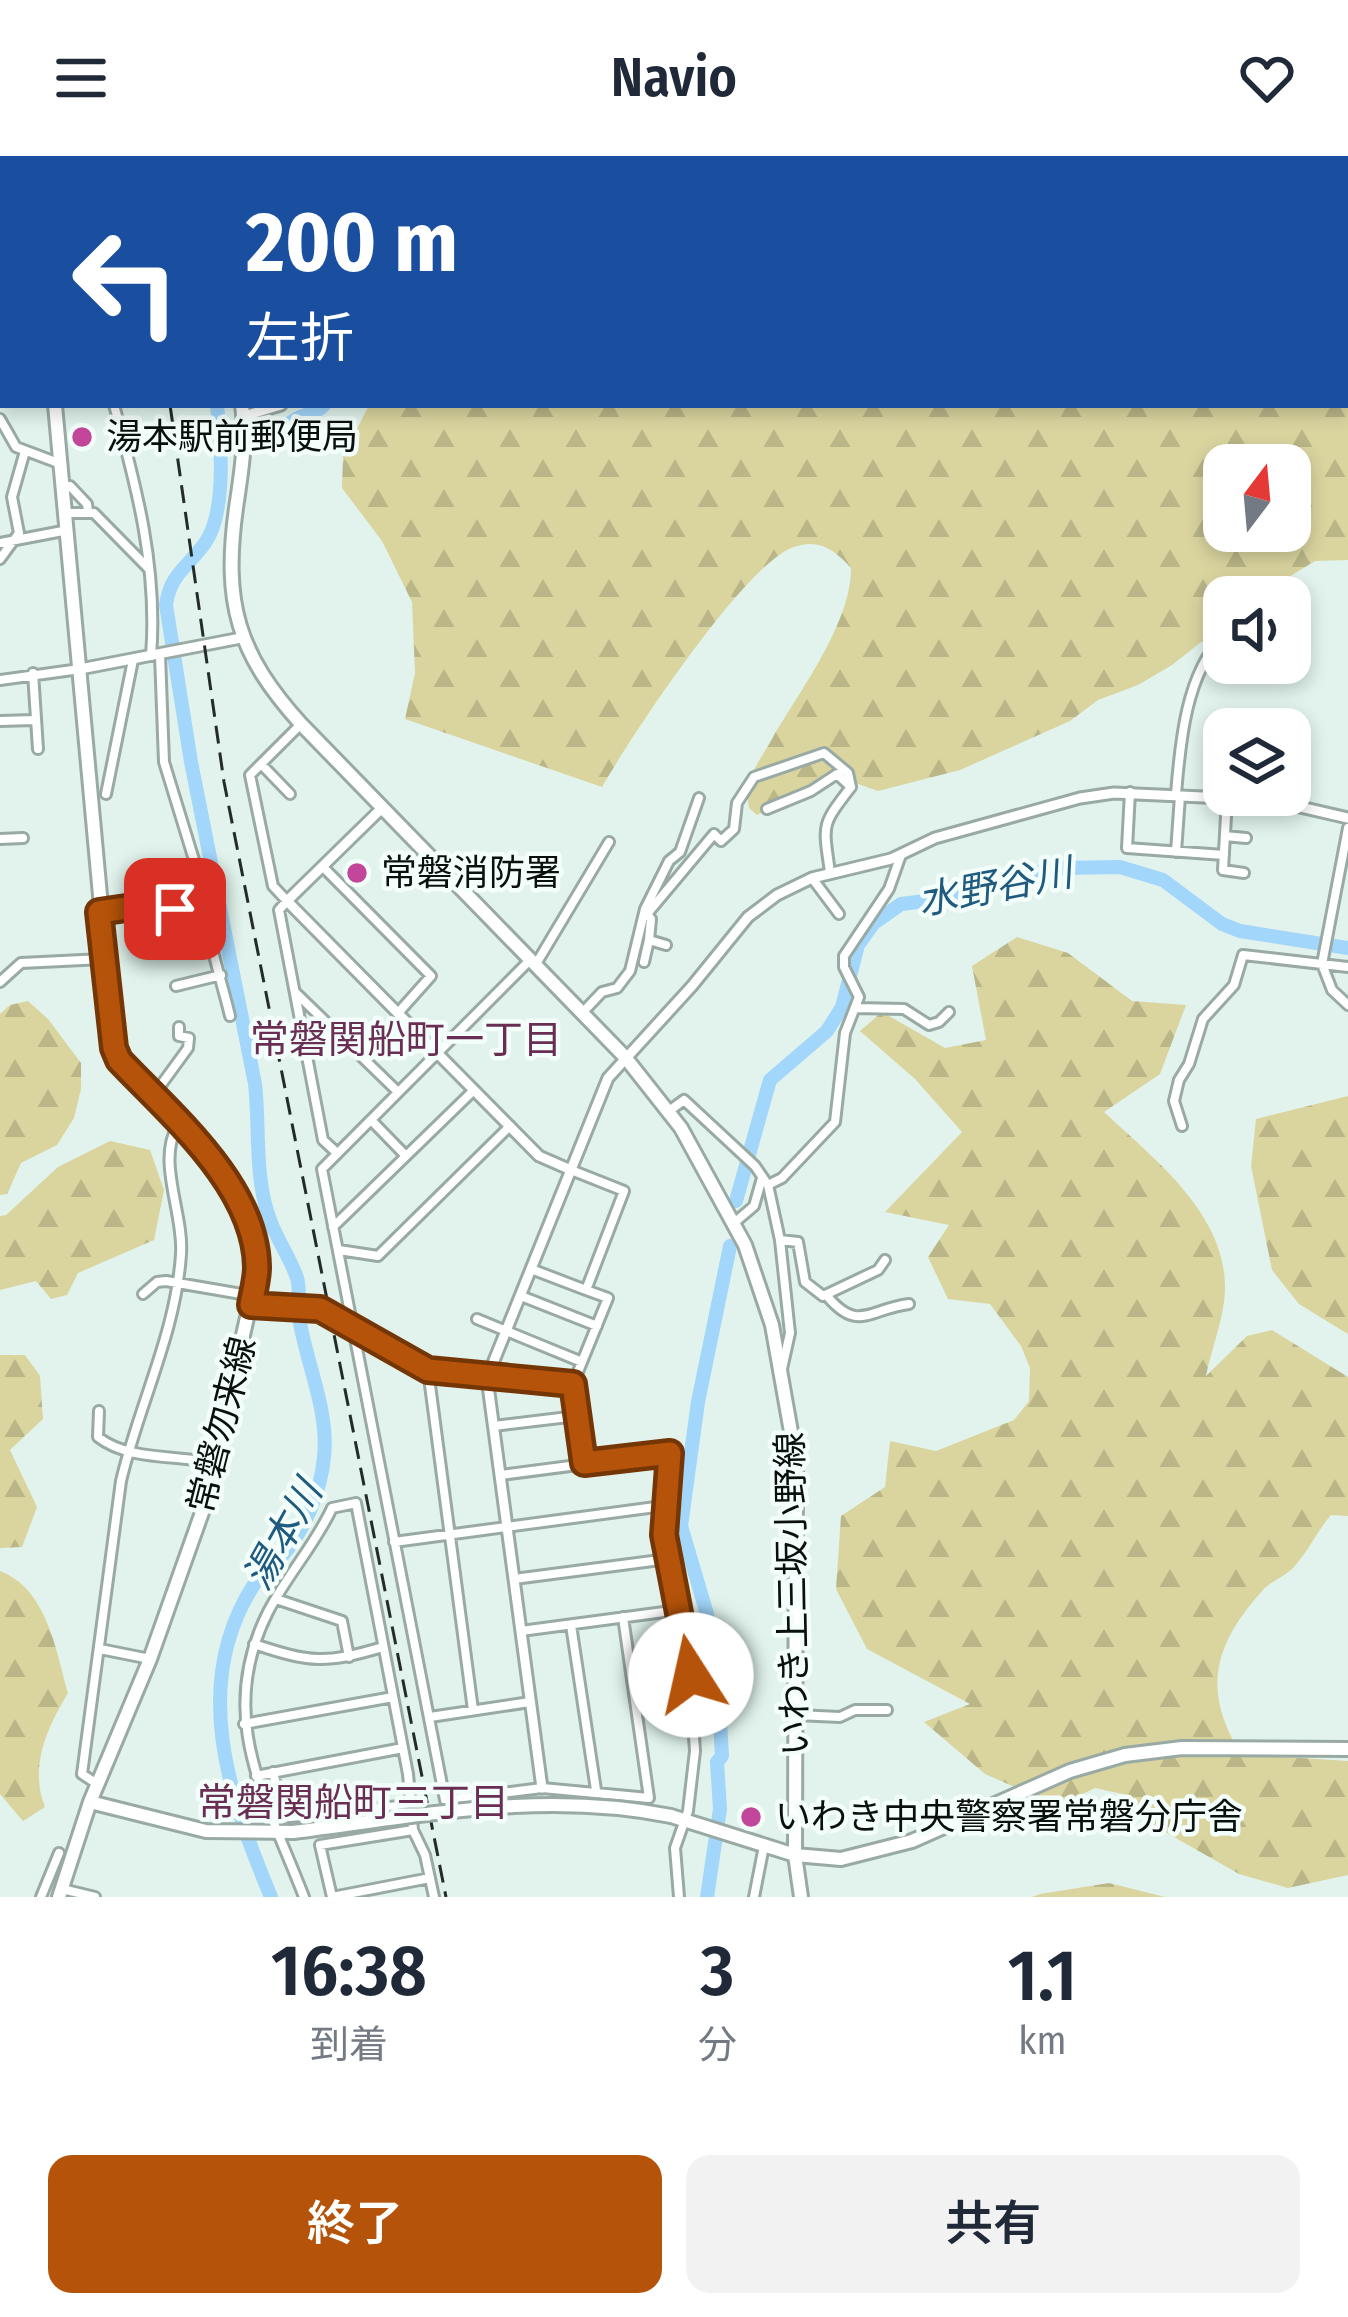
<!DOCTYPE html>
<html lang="ja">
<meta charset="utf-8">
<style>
:root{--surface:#fff;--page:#f2f2f3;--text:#1f2937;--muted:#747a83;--accent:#b45309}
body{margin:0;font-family:"Fira Sans Condensed","Noto Sans JP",sans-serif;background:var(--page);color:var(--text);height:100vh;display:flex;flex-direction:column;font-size:45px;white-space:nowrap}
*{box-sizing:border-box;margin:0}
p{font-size:39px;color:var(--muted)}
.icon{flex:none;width:66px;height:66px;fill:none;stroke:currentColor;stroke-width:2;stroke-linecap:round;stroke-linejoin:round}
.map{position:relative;height:1741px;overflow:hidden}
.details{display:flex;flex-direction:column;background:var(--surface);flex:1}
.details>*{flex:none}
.top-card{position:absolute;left:0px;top:0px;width:1350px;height:252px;box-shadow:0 6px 18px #0003;background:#1a4fa0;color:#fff;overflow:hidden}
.needle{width:78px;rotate:16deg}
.controls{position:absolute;left:1203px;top:288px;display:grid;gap:24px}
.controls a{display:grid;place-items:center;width:108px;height:108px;border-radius:24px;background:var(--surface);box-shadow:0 6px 18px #0003;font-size:60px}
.pin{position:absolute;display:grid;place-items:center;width:102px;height:102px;color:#fff;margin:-51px;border-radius:24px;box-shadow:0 6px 18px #0006}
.me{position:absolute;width:132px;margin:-66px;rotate:350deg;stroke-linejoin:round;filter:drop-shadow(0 0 9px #0008)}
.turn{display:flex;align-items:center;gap:42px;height:252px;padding:0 48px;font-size:54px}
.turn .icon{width:156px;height:156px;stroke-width:2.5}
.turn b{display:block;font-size:84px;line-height:102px}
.eta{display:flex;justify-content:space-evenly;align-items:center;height:204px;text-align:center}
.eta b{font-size:72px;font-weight:600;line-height:84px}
.primary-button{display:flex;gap:24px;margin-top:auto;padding:24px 48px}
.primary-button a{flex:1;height:138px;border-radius:24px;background:var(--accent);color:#fff;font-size:48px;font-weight:600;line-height:138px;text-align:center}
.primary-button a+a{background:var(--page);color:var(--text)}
header{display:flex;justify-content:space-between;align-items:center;height:156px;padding:0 48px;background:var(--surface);font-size:54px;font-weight:600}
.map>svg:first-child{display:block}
.forest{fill:url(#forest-firs);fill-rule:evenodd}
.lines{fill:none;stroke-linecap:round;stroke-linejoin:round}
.river{stroke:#a2d6fb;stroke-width:14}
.minor-casing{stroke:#99aaa4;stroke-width:14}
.tertiary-casing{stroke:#99aaa4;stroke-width:15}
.primary-casing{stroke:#99aaa4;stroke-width:18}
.minor{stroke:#fff;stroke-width:8}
.tertiary{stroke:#fff;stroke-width:9}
.primary{stroke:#fff;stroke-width:12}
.rail{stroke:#242c28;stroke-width:3;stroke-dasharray:18 9;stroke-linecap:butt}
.primary-bridge-casing{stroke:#99aaa4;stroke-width:18;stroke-linecap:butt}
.primary-bridge{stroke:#fff;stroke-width:12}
.route-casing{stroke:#753606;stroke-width:30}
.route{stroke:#b45309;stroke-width:21}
.poi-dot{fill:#c2479a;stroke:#f3fefa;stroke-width:4.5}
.labels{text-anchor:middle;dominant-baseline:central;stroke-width:9;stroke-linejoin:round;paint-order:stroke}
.poi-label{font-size:36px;fill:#0a100d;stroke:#f3fefa;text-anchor:start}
.street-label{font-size:36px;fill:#0a100d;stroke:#f3fefa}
.water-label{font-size:39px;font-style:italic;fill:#205a7e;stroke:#f3fefa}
.neighbourhood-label{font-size:39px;fill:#6a2e55;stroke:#f3fefa}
</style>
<header><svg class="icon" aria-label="menu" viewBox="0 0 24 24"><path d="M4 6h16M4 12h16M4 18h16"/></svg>Navio<svg class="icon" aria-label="heart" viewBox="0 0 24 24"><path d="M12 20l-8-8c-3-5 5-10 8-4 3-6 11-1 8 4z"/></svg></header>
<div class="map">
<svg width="1348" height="1741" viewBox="0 0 1348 1741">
<defs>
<pattern id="forest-firs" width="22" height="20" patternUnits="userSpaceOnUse" patternTransform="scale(3)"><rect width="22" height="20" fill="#dad59f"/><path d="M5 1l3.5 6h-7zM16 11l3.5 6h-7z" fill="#bab688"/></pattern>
</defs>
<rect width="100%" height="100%" fill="#e1f3ec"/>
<path class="forest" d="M1063 0H1348V404L1315 405 1256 441H1224V468L1172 509 1138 529 1098 544 1070 565 960 614 878 635 844 623 822 624 757 659 749 652C744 622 758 608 772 583 800 534 851 468 851 412 835 394 819 382 794 391 745 407 631 581 602 631L405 563 415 517 412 446 382 385 342 332 343 301 369 249H1347V3ZM1224 309H1290V375H1224Z
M1017 781 1068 797 1132 845 1186 849 1160 918 1104 956C1153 1002 1223 1055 1225 1128 1226 1157 1212 1191 1206 1220L1247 1180 1272 1174 1348 1221V1360L1331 1359C1317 1375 1307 1398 1292 1413 1283 1421 1270 1426 1262 1435 1213 1490 1202 1535 1241 1598L1348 1605V1719L1288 1732 1239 1718 1139 1661 1127 1639 1095 1632 1058 1650 985 1618 924 1566 970 1548 867 1493 836 1433 841 1360 885 1331 890 1285 936 1295 1014 1264 1029 1245 1030 1212 1021 1190 990 1148 948 1143 928 1101 949 1069 885 1056 962 976 915 923 860 875 882 856 945 892 986 884 972 810Z
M28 845 48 863 81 907V933L74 962 57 989 21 1007 7 1038 0 1039V858L10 849Z
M1348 940V1178L1299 1148 1272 1114 1251 1010 1256 963Z
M110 985 150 994 164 1034 154 1084 78 1117 67 1139 51 1143 36 1125 0 1134V1060L6 1059 58 1011Z
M0 1199H25L40 1220 43 1263 10 1294 37 1351 22 1391 0 1392Z
M0 1415C47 1433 56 1494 68 1537 47 1572 29 1611 45 1651L23 1665 0 1638Z
M1109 1727 1165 1741H1032L1040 1738Z"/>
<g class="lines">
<path class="river" d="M187 0V3
M520 3 524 0
M217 249C221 285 227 356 205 387 188 411 170 418 166 449L191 606 255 928C260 973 254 1021 270 1064 277 1084 290 1101 297 1122 301 1136 297 1152 300 1167 308 1211 329 1257 324 1301 321 1335 304 1376 281 1401 272 1410 263 1415 255 1427 189 1527 229 1640 271 1741
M249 288C280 282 274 276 296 263 307 257 315 259 324 249
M736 1045 770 924 827 875 842 851 858 789 874 767 901 748 959 741 1010 722 1061 712 1120 711 1163 724 1222 768 1240 775 1348 792
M707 1741 720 1653 717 1606 722 1600 720 1565 715 1562 707 1458 681 1370 698 1246 730 1090"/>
<defs>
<path id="minor" d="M79 0 81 3
M420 0 429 3
M482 0 483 3
M737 0 739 3
M836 0V3
M914 0 915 3
M340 3 342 0
M870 3 876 0
M1347 42 1348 40
M0 56H3
M0 76H3
M0 104 3 108
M0 174 3 160
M0 184 3 185
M114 249C137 332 158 413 151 500
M0 263 16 291 61 308
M63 330H70L87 348 88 355
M66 357H94L149 413
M0 387 68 374
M0 403 19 377 12 341 25 295
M160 499 164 606 206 743C201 763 224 833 230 860
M33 517 38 593
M0 524 80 513
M0 565 34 564
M301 568 250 619 273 730 287 745 279 754 323 984 337 997
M261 608 290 638
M1130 636 1127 692 1224 699
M106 638 133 504
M1176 638C1180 588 1186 516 1224 480
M1227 642 1223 714 1244 717
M767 653 811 635 837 618 851 631C821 670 823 667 830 716
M1348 672 1322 808 1332 834 1348 849
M1225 680 1246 682
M0 683 23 682
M1176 696 1180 640
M323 711 431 820 398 857
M812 722 839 758
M100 756 154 750 202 758
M666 789 649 784 651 763 647 758 714 678 721 685 734 673 737 647 754 621 824 597 848 617 851 631
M530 804 322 1013 445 1644 542 1632 649 1642 623 1461
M644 806 649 784
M536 808 609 686
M0 826 21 807 103 803
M176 830 221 819
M296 837 398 936
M856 852 904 853 929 869 939 866 949 856
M583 856 602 836 617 832 630 815 645 753 669 705 680 696 699 642
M153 940 188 892 189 882 179 880V871
M669 955 684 944 755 1010 768 1029 780 1084 790 1177 782 1213
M371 964 406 1000
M1182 970 1174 945 1179 924 1189 908 1203 863 1234 829 1243 799 1348 811
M571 1014 624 1035 586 1134 608 1142 573 1228 584 1307
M768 1029 782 1022 835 966 845 877 859 841 844 811V800L889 733 901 699
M734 1067 754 1050 762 1022
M333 1071 474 934
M780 1084 798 1086 805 1126 823 1140 878 1114 885 1104
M339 1094 378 1100 510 970
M531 1113 586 1134
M143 1138 157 1126 166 1125 253 1140
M521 1140 597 1170
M827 1140C858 1177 869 1153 909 1148
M251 1149 320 1153 428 1214 573 1228
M477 1163 582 1206
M428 1214 473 1554
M99 1255 98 1281C128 1305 179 1299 215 1307
M494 1270 577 1260
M501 1319 670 1297 664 1379 688 1493 695 1595 688 1655 675 1692 679 1741
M394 1386 663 1350
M514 1423 668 1403
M276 1443 342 1465 349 1501
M571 1469 596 1634
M521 1475 679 1454
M254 1488C311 1507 325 1508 383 1491
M100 1493 150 1503
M796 1559 840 1561 855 1554H887
M430 1561 530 1546
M244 1568 393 1541
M273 1616 279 1641 290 1661 409 1649
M256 1620 403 1592
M97 1628 82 1618 121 1325C139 1248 176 1177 181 1098 184 1057 156 1005 178 969
M62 1733 95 1741
M41 1741 59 1697
M304 1741C266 1642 215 1561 268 1456 287 1419 315 1389 332 1352L356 1347 408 1618 413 1674
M332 1741 320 1689 413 1674 425 1699 434 1741
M332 1741 430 1722
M754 1741 764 1690"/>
<path id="tertiary" d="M1000 0 1004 3
M392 3 394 0
M1229 3 1236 0
M244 260 281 249
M80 513 241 482
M382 652 287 745 539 1000 571 1014
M542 1632 487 1222 608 922 692 830 748 761 777 739 812 722 891 703 935 682 1080 642 1114 637 1270 644 1348 662"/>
<path id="primary" d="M17 0V3
M211 0V3
M55 249 114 892 119 904 231 1026 256 1099 257 1117 205 1348 150 1503 90 1646 59 1741
M242 249C247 284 241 318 236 352 223 447 237 497 301 568L625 901 681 972 745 1089 772 1169 796 1304 795 1699 801 1741
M90 1646 206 1675 293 1676
M671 1660 795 1699 841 1703 912 1685 1070 1615 1125 1599 1182 1592 1348 1593"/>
</defs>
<use href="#minor" class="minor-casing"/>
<use href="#tertiary" class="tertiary-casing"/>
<use href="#primary" class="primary-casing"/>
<use href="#minor" class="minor"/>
<use href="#tertiary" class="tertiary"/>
<use href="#primary" class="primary"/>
<path class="rail" d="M147 0 148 3
M170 249 224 626 446 1741"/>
<defs>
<path id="primary-bridge" d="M293 1676C422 1660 541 1634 671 1660"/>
</defs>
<use href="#primary-bridge" class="primary-bridge-casing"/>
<use href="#primary-bridge" class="primary-bridge"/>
</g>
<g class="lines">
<defs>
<path id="route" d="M175 753 140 750 99 756 114 892 119 904C171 959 256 1030 257 1111 257 1124 253 1137 251 1149L320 1153 428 1214 573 1228 584 1307 670 1297 664 1379 691 1519"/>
</defs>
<use href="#route" class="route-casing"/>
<use href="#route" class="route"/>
</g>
<g class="poi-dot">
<circle cx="82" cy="281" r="12"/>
<circle cx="357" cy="717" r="12"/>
<circle cx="751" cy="1661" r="12"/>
</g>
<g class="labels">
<g class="poi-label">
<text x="106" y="281">湯本駅前郵便局</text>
<text x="381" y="717">常磐消防署</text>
<text x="775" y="1661">いわき中央警察署常磐分庁舎</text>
</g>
<g class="street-label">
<text transform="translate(222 1269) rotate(-76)">常磐勿来線</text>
<text transform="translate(793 1438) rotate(-91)">いわき上三坂小野線</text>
</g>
<g class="water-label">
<text transform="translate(995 731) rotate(-11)">水野谷川</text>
<text transform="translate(283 1379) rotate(-61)">湯本川</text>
</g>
<g class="neighbourhood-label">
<text x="406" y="884">常磐関船町一丁目</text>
<text x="353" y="1647">常磐関船町三丁目</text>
</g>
</g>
</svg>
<div class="controls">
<a><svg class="needle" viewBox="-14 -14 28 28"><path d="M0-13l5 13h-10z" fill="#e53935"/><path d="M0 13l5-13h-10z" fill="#747a83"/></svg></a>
<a><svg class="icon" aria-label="sound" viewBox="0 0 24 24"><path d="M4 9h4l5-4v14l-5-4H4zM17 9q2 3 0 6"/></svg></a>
<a><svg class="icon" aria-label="layers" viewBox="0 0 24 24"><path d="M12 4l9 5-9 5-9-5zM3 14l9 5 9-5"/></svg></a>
</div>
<div class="pin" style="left:175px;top:753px;background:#d93025"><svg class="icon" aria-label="arrive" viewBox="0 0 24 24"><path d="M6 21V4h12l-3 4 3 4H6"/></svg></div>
<svg class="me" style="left:691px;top:1519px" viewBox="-20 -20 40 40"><circle r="19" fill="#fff"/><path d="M0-13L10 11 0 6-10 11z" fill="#b45309"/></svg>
<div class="top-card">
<div class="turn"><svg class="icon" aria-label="left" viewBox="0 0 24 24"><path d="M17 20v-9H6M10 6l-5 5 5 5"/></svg><div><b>200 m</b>左折</div></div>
</div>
</div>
<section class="details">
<div class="eta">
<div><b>16:38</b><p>到着</p></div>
<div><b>3</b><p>分</p></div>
<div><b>1.1</b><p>km</p></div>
</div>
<div class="primary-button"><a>終了</a><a>共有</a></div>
</section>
